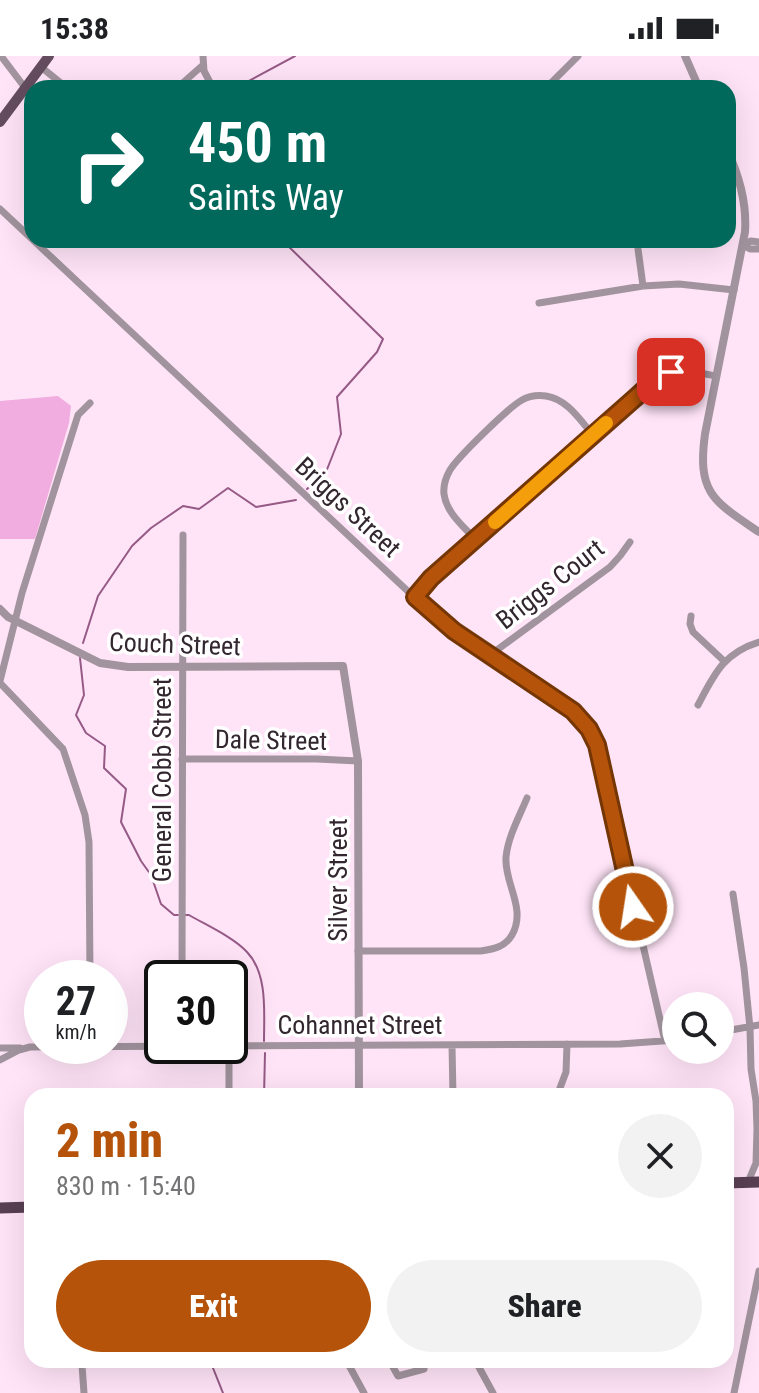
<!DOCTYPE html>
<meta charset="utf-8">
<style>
:root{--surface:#fff;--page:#f2f2f2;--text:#202124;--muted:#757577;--accent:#b45309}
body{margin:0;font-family:"Roboto Condensed",sans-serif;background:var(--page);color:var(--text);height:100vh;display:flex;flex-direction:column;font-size:30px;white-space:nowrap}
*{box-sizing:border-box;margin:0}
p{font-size:26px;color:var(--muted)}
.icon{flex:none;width:44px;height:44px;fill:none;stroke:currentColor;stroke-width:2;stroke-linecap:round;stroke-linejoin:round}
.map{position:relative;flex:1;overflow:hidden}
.details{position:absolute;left:24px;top:1032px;width:710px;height:280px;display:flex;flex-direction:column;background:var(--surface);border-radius:24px;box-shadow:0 8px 32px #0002}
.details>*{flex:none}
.hud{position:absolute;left:24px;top:24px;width:712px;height:168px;border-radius:24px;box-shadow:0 8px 32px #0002;background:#00695c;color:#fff;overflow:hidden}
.tools{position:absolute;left:662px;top:936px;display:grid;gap:16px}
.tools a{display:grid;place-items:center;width:72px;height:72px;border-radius:50%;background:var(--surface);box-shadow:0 8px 32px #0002;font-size:40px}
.speed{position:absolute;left:24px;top:904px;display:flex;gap:16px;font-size:40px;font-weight:700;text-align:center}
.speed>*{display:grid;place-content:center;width:104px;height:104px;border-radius:50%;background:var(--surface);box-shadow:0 8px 32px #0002;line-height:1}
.speed small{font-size:20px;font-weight:400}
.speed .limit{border:4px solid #111;border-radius:12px;background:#fff;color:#111}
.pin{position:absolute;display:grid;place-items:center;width:68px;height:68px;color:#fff;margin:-34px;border-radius:16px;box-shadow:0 4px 12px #0006}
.me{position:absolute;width:88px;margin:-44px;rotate:347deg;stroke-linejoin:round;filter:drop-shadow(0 0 6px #0008)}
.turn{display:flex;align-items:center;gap:28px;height:168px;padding:0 32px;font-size:36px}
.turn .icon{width:104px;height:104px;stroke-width:2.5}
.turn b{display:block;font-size:56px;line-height:68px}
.round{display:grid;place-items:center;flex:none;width:84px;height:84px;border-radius:42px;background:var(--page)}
.head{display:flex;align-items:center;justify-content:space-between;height:136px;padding:0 32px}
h1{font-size:48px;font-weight:800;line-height:60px;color:var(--accent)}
.action{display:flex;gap:16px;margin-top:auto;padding:16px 32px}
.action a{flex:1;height:92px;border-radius:48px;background:var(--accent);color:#fff;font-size:32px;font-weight:800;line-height:92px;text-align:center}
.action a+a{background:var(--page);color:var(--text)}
.status{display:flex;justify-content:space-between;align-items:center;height:56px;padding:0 40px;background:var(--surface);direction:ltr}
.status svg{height:22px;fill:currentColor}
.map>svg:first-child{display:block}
.green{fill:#f2ade0}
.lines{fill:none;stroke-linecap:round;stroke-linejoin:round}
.stream{stroke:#955a86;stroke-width:2}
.minor{stroke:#a2949e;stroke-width:7}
.tertiary{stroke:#a2949e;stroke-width:8}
.primary{stroke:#644d5e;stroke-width:10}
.trunk{stroke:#594052;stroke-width:11}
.route-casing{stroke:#753606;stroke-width:20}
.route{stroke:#b45309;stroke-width:14}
.slow{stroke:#f59e0b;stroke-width:14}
.labels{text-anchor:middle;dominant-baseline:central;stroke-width:7;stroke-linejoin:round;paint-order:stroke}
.street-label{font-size:26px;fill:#32262f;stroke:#fff}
</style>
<div class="status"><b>15:38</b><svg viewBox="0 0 49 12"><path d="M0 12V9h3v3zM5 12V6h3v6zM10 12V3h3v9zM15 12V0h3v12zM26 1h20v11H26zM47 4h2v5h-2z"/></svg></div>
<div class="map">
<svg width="759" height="1337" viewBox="0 0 759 1337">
<rect width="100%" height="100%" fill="#ffe4f7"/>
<path class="green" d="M58 340 71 350 69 367 35 483H0V345Z"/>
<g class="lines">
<path class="stream" d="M236 32 295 0
M282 184 383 283 377 296 337 341 341 378 326 416 307 433
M83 587 98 540 132 490 151 472 183 450 199 453 228 432 256 451 296 444
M80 602 84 639 76 659 86 677 105 690 104 712 126 733 121 766 141 805 151 819 161 848 174 859H178
M184 859H189C206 869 233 881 247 896 268 918 264 957 264 985
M264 1040 265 997
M211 1307 223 1337"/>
<path class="minor" d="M1 0 26 33
M203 0 204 15 213 32
M41 11 67 32
M177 32 203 9
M546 32 578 0
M0 153 32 183
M33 184 429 555 461 580 573 655 587 669 597 689 665 985
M354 184H355
M743 189 750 193H759
M743 189 751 185 759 186
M638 193 643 230
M539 247 643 230 679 228 734 234
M475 483C463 470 446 456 444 438 443 429 446 421 450 414 458 401 509 351 522 344 529 340 538 339 546 340 567 343 580 364 593 379
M415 541 431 522 656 323C676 311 695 316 716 320
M691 560 690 568 693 576 724 605
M490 599 610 511 620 500 630 486
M0 625 22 537 78 359 90 347
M0 627 63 693 85 759 89 786 90 922
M698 649C714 619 723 597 759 586
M182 703H317L358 705
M733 838 744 912 750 972 751 1013 756 1045 757 1073 756 1107 748 1126
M358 895H481C494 893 505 891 512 879 527 852 504 828 506 801 508 781 519 761 527 742
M182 922 183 479
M720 976 759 969
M452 989 453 1040
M229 990V1040
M0 992H20
M0 1004 19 994 30 991 620 988 676 984
M557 1040 566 1016 567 988
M346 1304 364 1337
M389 1304 398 1320 424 1313
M475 1304 493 1337
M514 1305V1304
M84 1337 82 1309 149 1304
M734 1337 759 1215"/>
<path class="tertiary" d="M685 0 699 32
M728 96C740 122 747 147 745 176L705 378C697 437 713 445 759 476
M0 553 8 561 100 607 128 611 343 610 358 705 359 1040"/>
<path class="primary" d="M0 66 49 0"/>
<path class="trunk" d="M726 1127 759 1126
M0 1152 32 1151"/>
</g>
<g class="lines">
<defs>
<path id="route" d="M633 851 597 689 589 673 573 655 454 575 415 541 431 522 635 342 656 323 671 316"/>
</defs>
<use href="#route" class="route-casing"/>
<use href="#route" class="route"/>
<path class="slow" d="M495 466 606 367"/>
</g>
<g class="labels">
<g class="street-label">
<text transform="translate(348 451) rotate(43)">Briggs Street</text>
<text transform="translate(550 528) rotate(-38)">Briggs Court</text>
<text transform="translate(175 588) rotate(2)">Couch Street</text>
<text transform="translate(271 684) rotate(1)">Dale Street</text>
<text transform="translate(162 724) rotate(-90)">General Cobb Street</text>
<text transform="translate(338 824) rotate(-90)">Silver Street</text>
<text x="360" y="969">Cohannet Street</text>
</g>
</g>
</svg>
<div class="tools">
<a><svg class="icon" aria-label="search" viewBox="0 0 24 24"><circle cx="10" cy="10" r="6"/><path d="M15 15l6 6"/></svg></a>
</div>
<div class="speed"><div>27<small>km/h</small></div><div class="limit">30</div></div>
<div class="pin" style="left:671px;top:316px;background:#d93025"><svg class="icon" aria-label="arrive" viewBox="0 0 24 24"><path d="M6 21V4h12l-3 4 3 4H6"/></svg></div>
<svg class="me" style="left:633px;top:851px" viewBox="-20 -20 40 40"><circle r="17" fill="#b45309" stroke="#fff" stroke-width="3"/><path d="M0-11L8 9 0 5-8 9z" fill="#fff"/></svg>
<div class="hud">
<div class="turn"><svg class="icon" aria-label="right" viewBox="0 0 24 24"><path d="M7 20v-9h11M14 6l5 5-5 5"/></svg><div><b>450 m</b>Saints Way</div></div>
</div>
<section class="details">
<div class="head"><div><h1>2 min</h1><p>830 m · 15:40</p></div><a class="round"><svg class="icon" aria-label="close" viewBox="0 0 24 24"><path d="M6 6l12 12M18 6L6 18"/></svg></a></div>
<div class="action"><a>Exit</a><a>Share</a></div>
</section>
</div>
